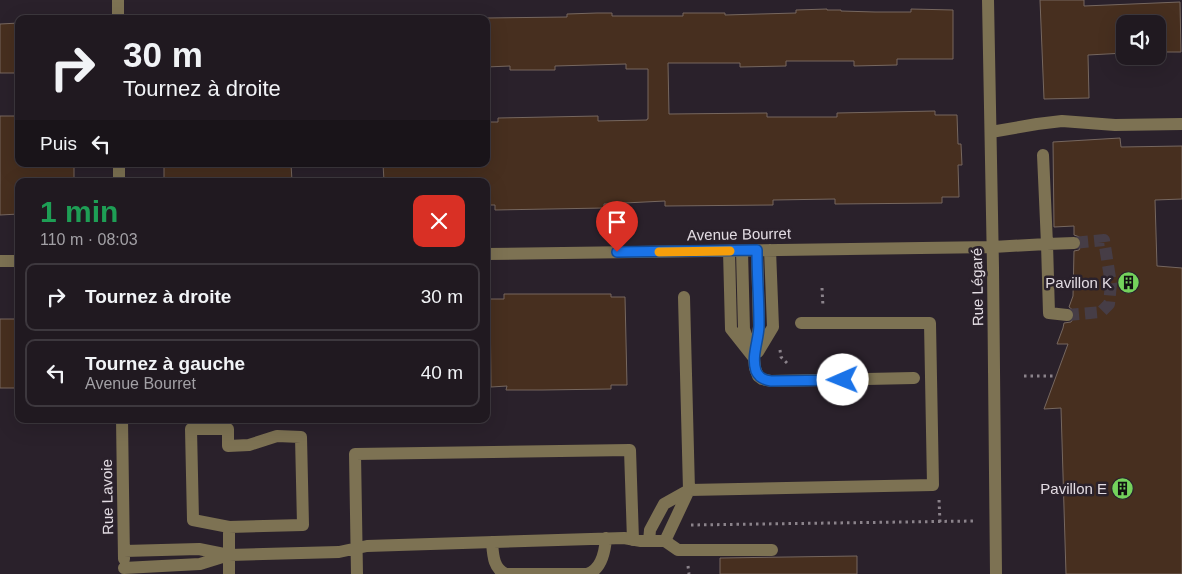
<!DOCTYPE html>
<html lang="fr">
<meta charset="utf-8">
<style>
:root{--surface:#201920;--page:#282229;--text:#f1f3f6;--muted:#a2a0a5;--line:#3d383e}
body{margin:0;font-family:Helvetica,sans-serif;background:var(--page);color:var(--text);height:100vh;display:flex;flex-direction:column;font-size:19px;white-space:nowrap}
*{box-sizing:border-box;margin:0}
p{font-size:16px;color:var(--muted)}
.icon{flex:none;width:28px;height:28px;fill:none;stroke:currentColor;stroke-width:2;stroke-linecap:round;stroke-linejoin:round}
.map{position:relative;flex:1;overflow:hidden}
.side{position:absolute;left:15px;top:178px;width:475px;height:245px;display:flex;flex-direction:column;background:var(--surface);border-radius:10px;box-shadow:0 5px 20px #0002,0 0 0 1px var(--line)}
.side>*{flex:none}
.guide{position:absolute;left:15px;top:15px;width:475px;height:152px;border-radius:10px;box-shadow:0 5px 20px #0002,0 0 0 1px var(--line);background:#201920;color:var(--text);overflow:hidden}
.controls{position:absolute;left:1116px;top:15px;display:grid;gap:10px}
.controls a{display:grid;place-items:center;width:50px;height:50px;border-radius:10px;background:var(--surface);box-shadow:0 5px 20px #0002,0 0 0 1px var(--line);font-size:25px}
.pin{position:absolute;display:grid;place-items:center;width:42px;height:42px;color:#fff;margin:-51px -21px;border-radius:50% 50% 50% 0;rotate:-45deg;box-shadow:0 0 5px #0007}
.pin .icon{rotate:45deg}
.me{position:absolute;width:55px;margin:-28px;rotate:269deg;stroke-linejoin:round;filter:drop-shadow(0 0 4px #0008)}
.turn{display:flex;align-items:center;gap:18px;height:105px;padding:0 25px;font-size:22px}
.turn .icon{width:65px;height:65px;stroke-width:2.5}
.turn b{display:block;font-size:35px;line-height:42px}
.then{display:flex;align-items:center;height:48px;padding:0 25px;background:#0003;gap:10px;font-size:19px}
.round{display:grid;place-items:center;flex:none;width:52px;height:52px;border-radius:10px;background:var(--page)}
.head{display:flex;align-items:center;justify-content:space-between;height:85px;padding:0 25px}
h1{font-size:30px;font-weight:700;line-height:38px;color:#1e9e55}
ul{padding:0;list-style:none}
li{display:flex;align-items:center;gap:15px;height:68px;margin:0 10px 8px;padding:0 15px;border:2px solid var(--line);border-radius:10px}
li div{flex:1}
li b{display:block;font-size:19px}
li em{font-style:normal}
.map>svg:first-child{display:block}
.building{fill:#472f1f;stroke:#76675f}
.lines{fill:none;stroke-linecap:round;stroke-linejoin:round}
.minor-tunnel{stroke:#463d46;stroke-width:12;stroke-dasharray:12 6;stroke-linecap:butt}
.path{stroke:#8b838b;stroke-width:3;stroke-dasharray:2.5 4;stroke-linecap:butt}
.minor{stroke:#7d7253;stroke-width:12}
.route-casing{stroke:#114b97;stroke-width:12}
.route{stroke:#1a73e8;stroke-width:9}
.slow{stroke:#f59e0b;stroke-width:9}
.labels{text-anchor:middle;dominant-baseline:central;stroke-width:5;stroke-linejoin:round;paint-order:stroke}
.street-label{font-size:15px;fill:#e2dbe2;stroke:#2a212b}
.poi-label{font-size:15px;fill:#e2dbe2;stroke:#2a212b;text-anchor:end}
</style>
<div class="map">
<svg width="1182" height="574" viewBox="0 0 1182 574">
<rect width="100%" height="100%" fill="#2a212b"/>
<path class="building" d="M1040 0H1084V6L1180 2 1181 52H1158V24H1125V53L1088 55 1089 98 1044 99Z
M827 9V10H841V11L875 12H911V9L953 10V59H897V65L854 66V61H786V66L740 67V63H668L669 114 767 113V117H837V113L935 111V115H957L958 144H961L962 165H958L959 197H942V203L835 204V199L773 200V205L665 206V201L604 204V208L495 210V205H486V181H384L383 164H486V122H498V118L598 116V121L647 120V119H648V69H626V64L555 66V70H510V66L486 67V18L567 17V14L597 13H612V16H683V13H725V15L796 13V10Z
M19 23V73H0V24Z
M0 116H19V164H74V181H19V214L0 215Z
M1120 138 1121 147 1182 146V199L1155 200 1157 266 1182 268V574H1066L1061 408 1044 409 1068 344H1057L1063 328 1064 323 1071 322 1075 316 1074 311 1069 307 1073 296 1074 251 1079 250 1082 243 1081 238 1077 236 1074 235V226L1054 227 1053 142Z
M164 164H291L292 181H164Z
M504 294H611V297H625L627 385H611V389L542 390H506L507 386 491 387 490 299H504Z
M0 319H19V388H0Z
M857 556V574H720V558Z"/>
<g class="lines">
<path class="minor-tunnel" d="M1067 315 1101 312 1109 304 1111 284 1104 240 1074 243"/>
<path class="path" d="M822 288 823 307
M780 350 781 357 787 363
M1024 376H1056
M939 500 940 522
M691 525 973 521
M688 566 689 574"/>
<path class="minor" d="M118 0V19
M988 0 993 267 996 574
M991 132 1037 124 1062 121 1115 125 1182 124
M119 164V181
M757 250 759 327 754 358 755 368 758 376 762 379 771 381 914 378
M729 251 731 329 754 358
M742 251 744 329 750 347
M486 254 993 247 1047 244 1043 155
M0 261H19
M684 297 689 490 933 485 930 323H801
M1067 315 1049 313 1047 244 1074 243
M758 352 773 327 770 250
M122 419 124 559
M191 429H228V446L249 445 277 436 301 437 303 525 229 527 193 520Z
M229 527V574
M649 541 650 530 664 504 689 490
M665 541 689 490
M492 542C493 554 493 569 506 574H587C601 570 605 551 606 538
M124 551 199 549 229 555 200 564 124 568
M229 555 339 552 367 546 624 538 641 541H665L678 550H772
M357 574 355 454 630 450 633 540"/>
</g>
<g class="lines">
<defs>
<path id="route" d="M617 252 757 250C757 275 759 300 759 325 759 340 751 356 756 371 759 378 764 380 771 381L843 380"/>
</defs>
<use href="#route" class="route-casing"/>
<use href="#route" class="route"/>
<path class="slow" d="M659 252 730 251"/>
</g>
<defs>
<symbol id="building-disc" viewBox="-11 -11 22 22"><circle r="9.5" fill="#74d25c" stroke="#2a212b"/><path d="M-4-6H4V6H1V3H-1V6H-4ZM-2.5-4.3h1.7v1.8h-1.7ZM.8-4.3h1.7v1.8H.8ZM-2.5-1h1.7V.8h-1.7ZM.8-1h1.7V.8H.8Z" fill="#111"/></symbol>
</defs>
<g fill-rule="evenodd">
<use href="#building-disc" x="1116" y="270" width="25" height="25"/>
<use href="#building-disc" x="1110" y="476" width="25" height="25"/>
</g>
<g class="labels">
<g class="street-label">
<text transform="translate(739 234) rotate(-1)">Avenue Bourret</text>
<text transform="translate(977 287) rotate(-91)">Rue Légaré</text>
<text transform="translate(107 497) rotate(-91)">Rue Lavoie</text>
</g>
<g class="poi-label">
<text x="1112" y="282">Pavillon K</text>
<text x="1107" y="488">Pavillon E</text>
</g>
</g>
</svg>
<div class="controls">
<a><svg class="icon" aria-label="sound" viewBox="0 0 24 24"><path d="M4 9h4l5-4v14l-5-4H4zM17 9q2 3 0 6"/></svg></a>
</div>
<div class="pin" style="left:617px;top:252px;background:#d93025"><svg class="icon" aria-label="arrive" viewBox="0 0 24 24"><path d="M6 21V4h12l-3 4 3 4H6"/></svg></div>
<svg class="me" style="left:843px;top:380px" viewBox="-20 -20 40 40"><circle r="19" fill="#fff"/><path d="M0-13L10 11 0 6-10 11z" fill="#1a73e8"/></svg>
<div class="guide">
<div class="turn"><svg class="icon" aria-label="right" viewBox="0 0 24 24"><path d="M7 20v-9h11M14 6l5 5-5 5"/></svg><div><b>30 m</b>Tournez à droite</div></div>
<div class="then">Puis<svg class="icon" aria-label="left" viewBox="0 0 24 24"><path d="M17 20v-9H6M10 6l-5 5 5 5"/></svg></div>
</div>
<section class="side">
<div class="head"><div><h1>1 min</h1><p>110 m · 08:03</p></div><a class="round" style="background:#d93025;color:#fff"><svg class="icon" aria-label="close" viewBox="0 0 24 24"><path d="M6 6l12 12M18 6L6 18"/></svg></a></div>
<ul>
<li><svg class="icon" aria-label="right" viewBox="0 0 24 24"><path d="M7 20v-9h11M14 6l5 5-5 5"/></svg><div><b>Tournez à droite</b></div><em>30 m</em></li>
<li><svg class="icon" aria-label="left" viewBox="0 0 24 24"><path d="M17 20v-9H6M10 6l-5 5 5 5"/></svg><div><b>Tournez à gauche</b><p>Avenue Bourret</p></div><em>40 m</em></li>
</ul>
</section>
</div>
